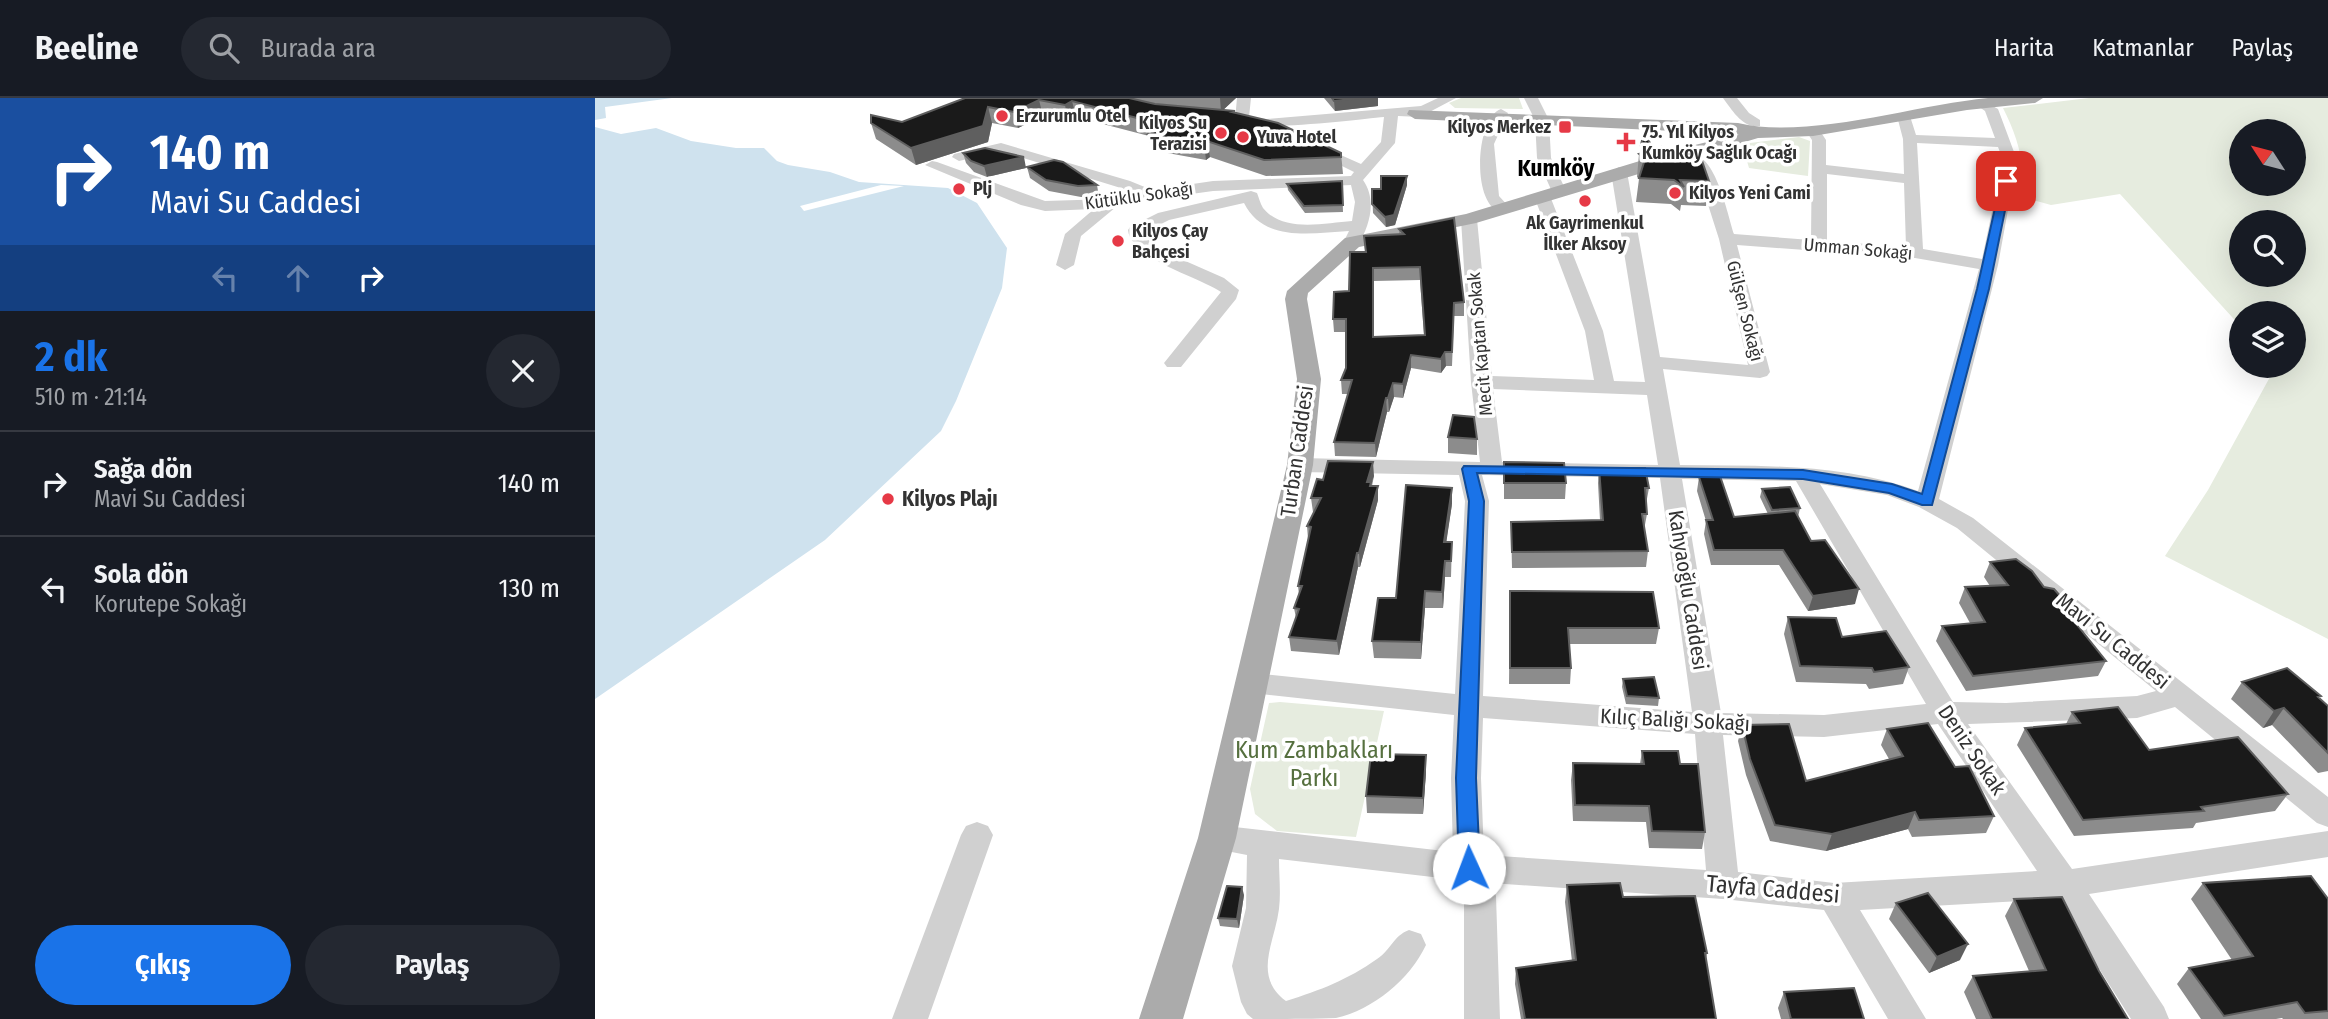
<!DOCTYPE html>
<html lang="tr">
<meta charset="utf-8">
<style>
:root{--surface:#171b24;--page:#242831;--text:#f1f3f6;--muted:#9ea1a6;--line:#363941;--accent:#1a73e8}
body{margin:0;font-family:"Fira Sans Condensed",sans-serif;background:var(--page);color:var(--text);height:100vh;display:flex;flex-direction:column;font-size:26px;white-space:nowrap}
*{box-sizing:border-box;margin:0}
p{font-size:23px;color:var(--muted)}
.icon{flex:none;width:38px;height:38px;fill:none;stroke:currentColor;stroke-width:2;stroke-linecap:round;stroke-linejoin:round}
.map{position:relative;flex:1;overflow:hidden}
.panel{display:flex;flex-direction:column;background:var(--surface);width:595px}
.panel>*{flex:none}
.guide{background:#1a4fa0;color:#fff;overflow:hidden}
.needle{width:46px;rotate:306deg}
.tools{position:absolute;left:1634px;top:21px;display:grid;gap:14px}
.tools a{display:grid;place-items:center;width:77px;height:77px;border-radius:50%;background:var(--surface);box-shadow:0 7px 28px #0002;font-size:35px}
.pin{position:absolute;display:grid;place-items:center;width:60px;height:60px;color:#fff;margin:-30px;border-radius:14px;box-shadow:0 4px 10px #0006}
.me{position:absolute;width:77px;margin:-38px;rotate:358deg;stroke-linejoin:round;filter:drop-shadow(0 0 5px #0008)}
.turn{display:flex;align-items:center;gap:24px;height:147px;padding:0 35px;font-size:32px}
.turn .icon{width:91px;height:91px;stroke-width:2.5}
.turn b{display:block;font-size:49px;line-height:60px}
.lanes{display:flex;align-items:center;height:66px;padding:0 35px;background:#0003;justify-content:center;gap:35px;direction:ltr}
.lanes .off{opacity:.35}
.round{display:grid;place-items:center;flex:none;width:74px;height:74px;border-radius:37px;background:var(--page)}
.summary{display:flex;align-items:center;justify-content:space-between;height:119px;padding:0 35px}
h1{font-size:42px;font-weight:700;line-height:52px;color:var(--accent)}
.cta{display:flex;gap:14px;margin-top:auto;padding:14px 35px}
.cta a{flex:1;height:80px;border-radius:42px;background:var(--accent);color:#fff;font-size:28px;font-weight:700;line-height:80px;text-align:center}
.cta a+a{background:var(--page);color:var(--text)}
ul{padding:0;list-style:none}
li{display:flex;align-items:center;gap:21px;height:105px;padding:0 35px;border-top:2px solid var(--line)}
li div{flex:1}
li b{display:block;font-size:26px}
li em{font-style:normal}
header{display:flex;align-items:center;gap:42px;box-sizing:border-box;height:98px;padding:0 35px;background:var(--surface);border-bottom:2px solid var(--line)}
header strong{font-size:33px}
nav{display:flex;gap:38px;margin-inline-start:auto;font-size:24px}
.search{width:490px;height:63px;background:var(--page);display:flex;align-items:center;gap:18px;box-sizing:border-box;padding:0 24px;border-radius:38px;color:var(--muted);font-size:26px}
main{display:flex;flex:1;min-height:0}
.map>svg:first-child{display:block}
.green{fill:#e6ecdf;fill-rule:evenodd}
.water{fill:#cfe2ee}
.pier{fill:#fff}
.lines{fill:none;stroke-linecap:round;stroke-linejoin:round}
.minor{fill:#d0d0d0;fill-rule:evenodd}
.major{fill:#ababab;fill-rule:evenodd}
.wall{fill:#8c8c8c;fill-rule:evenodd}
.shaded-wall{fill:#5f5f5f}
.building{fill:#1a1a1a;stroke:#5f5f5f;stroke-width:2;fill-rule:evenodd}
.route{fill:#1a73e8;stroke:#114b97;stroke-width:2}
.poi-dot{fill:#e63946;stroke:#fff;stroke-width:2.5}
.labels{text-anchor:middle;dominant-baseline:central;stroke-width:7;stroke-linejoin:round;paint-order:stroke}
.far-poi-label{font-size:18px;font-weight:bold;fill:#333;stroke:#fff;text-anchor:start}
.far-street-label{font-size:18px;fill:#333;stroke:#fff}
.street-label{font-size:21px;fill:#333;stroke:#fff}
.poi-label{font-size:21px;font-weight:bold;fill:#333;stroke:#fff;text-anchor:start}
.far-district-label{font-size:23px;font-weight:bold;fill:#000;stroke:#fff}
.near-park-label{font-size:24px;fill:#56703f;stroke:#fff}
.near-street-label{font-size:24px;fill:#333;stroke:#fff}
</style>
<header>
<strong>Beeline</strong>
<div class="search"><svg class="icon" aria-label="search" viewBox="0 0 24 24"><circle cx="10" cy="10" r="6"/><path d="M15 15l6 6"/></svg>Burada ara</div>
<nav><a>Harita</a><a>Katmanlar</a><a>Paylaş</a></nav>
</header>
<main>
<section class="panel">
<div class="guide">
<div class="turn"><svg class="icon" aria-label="right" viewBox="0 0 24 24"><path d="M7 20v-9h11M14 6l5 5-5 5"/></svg><div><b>140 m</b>Mavi Su Caddesi</div></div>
<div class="lanes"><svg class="icon off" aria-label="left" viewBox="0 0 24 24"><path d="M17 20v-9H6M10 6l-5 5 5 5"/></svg><svg class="icon off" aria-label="ahead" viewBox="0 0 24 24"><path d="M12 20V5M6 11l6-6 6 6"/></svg><svg class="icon" aria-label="right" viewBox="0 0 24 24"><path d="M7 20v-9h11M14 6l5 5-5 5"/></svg></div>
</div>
<div class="summary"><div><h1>2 dk</h1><p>510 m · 21:14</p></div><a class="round"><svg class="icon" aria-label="close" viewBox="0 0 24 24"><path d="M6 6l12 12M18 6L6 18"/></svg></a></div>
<ul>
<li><svg class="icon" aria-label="right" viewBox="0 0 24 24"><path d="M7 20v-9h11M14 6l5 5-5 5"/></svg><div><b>Sağa dön</b><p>Mavi Su Caddesi</p></div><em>140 m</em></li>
<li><svg class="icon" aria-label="left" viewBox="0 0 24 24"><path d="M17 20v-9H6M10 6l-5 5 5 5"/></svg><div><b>Sola dön</b><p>Korutepe Sokağı</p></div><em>130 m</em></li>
</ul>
<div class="cta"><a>Çıkış</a><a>Paylaş</a></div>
</section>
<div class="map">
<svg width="1733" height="921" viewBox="0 0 1733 921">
<rect width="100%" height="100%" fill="#fff"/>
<path class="green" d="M866 0H924L928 11 860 10 854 5Z
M1494 0H1733V541L1570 458 1613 392 1681 268H1699V215H1647V230L1525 96 1456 107 1423 98C1433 68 1422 38 1408 10ZM1699 33V86H1647V33ZM1699 124V177H1647V124Z
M1204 39 1215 43 1213 78 1154 70 1147 46Z
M685 604 789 613 761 739 682 733 660 716 655 691 674 605Z"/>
<path class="water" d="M0 0H77L10 9 11 20 0 22Z
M0 29 26 36 61 30 96 43 141 50H169L182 63 193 67 235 74 264 84 353 90 382 105 412 150 407 190 361 303 346 333 230 442 0 601Z"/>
<path class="pier" d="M286 87 309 88 209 113 205 108Z"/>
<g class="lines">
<path class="minor" d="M642 0H656L654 19 672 21 826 8 843 0H861L825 19 803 18 800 45 768 82C782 102 775 127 763 147H751L749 143 754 133C717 135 669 145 649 105L574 122 550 134V138L579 158 629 180 644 192 641 201 586 269H572L569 265 626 194C604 179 536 161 533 132L535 129 563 115 656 93 662 95C664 100 665 105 668 110 688 135 729 125 757 123L760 104 756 87 618 93 553 102 521 109 486 138 479 167 470 172 461 167 470 136 499 111 450 113 426 107 330 67 337 63 342 64 450 103 515 101 542 95 406 53 364 63 357 59 359 56 406 45 535 83 557 92 618 83 756 78 759 74 709 49 711 46H721L766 66 786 44 789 19C765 21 653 36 640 22Z
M929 0H943L954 22 956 60 971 93 968 96H958L942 60 940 22Z
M1128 0H1142L1154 15 1165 22V28C1148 31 1137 12 1128 0Z
M1387 2 1403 11 1422 62 1403 167 1344 401 1378 420 1733 699V729L1722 725 1580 609 1542 620 1373 626 1477 771 1733 733V759L1494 796 1569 909 1574 921H1536L1460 801 1265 812 1331 921H1293L1229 812 1128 801 896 785 901 798 905 921H869V798L863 782 684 761C684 777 686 795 684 811 680 844 657 878 691 903 726 892 752 882 782 861 796 852 798 838 814 832L826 836 831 847C815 881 778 912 741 920 716 921 684 921 658 921L652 916 646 904 637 868 651 810 652 757 611 749 606 740 611 731 622 727 858 754 856 680 859 617 657 595 647 592 643 585 647 578 657 575 860 596 870 403 864 377 705 374 697 372 694 367 697 362 705 360 885 364 876 284 866 121 868 118H880L882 121 897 278 999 282 990 233 939 98 947 93 955 98 1008 233 1019 283 1050 284 1016 74 1024 69 1032 74 1065 259 1153 267 1124 141 1101 69 1089 59 1091 56C1120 50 1132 115 1139 136L1216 142 1217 42 1211 33 1213 30H1223L1231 42V67L1309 76 1308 41 1302 18 1304 15H1314L1321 37 1400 40 1390 13 1380 6ZM1322 45 1403 49 1408 62 1387 161 1328 151ZM1232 76 1309 85 1311 149 1232 143ZM1142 147 1320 160 1384 171 1323 393C1248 365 1164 368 1085 367L1068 271 1165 280 1172 278 1175 274ZM898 291 1052 297 1063 367 907 364ZM887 377 1065 380 1097 614 888 598 894 403ZM1087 381 1201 383 1331 606 1229 617 1126 615ZM1225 386 1292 397 1324 409 1362 430 1561 593 1542 598 1411 605 1358 604ZM888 620 1100 636 1111 772 889 757 886 680ZM1343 626 1442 773 1239 785 1143 774 1128 637 1229 639Z
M906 11 913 15 899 46 904 98 915 110 907 115C875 107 881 19 906 11Z
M382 724 393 728 398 737 333 921H297L366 737 371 728Z"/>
<path class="major" d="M1393 0H1448L1440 5 1372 12 1218 38 1163 40 881 125 764 149 713 195 712 201 726 281 718 367 641 740 588 921H544L603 740 692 367 702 281 690 201 692 193 750 140 871 116 1084 51 1144 36 820 21 812 16 814 12 1143 25C1212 42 1319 7 1393 0Z"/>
</g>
<path class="wall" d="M370 0H641L628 12 641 15 746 55 748 76 671 78 615 59 611 62 556 52 554 38 481 19 473 23 448 18 423 30 397 25 393 44 321 67 281 41 276 25 307 24Z
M729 0H784H783V8L740 13Z
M1055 45V52L1071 59 1114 83 1111 108 1086 107 1085 113 1076 106 1041 104 1044 81 1042 79 1044 56Z
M368 55 431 70 392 79 379 74 371 65Z
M432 69 502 87 504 99H486L454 93 435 80Z
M812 78V87L800 127 791 129 778 115 777 91H786Z
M747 83 748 114 710 115 693 92 692 86Z
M804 131 869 204V218H859L857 268H851L846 275 816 270 808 300 799 299 794 314H792L781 359 740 358 739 344 753 296H747L746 282 751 270V234H739L738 221 754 193 770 154 769 138 804 136ZM825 182 829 237 779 239V183Z
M853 339 882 341V357L853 355Z
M909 364 971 385 970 401H909Z
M1004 370 1054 390 1051 406 1052 416 1049 432 1053 453 1051 469 917 470 916 424 1005 422 1003 385Z
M779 378 777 388H783V402L765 469H763L744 557 696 553 694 539 701 520 699 510 704 497 703 488 713 441 712 428 719 414H718L716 400 728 382Z
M1104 379 1139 419 1173 416 1165 399 1167 391 1205 410 1203 419 1216 443 1260 506 1213 513 1184 467H1116L1109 436 1111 423 1102 393Z
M857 406 851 444H857L856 479H850L848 510H830L826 561 779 560 777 543 801 500Z
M1395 464 1449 489 1479 523 1511 563 1503 578 1371 593 1341 543 1347 528 1375 525 1364 505 1370 489 1395 488 1389 479Z
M915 493 1064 530 1061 546H974L976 570 975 586H914Z
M1193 519 1247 539 1314 569 1308 586 1274 591 1271 586 1201 584 1189 536Z
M1028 581 1064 600 1063 608 1031 606 1027 589Z
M1647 584 1724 600 1733 608V673L1723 675 1677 627 1668 630 1636 601Z
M1477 614 1554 652 1693 696 1680 713 1601 725 1598 730 1479 738 1422 647 1430 630 1471 626Z
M1147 627 1211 683 1294 661 1286 647 1292 631 1360 669 1399 718 1391 735 1317 739 1313 731 1231 753 1175 743 1151 677 1143 643Z
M1047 653 1085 666 1110 734 1107 751 1054 750 1051 724 978 723 976 682 978 665 1045 666Z
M831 657V674L828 716 772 715 771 698Z
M1608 785 1733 801V921H1688L1687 920 1681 921H1606L1582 886 1594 870 1637 862 1596 801Z
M972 787 1028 799 1112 855 1111 861 1121 921H926L920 886 921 870 977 863 970 804Z
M649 797 644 830 625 828 623 820Z
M1419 801 1504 873 1533 921H1381L1369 894 1378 878 1434 873 1410 818Z
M1301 805 1365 862 1334 875 1294 821Z
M1189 894 1269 921H1186L1183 910Z"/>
<path class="shaded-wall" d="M625 0H641L626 14Z
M766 0H784H783V8L740 13 739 3Z
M444 2 448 18 423 30 419 14Z
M477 3 481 19 473 23 470 7Z
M393 9 397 25 393 44 321 67 316 50Z
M612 43 615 59 611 62 609 45Z
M1055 45 1054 57H1045L1046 47Z
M429 59 431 70 392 79 389 68Z
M812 78V87L800 127 791 129 790 119Z
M850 254 851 268 846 275V261Z
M816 257V270L808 300V286Z
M798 285 799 299 794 314 793 300Z
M791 300 792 314 781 359 780 345Z
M778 364 779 378 776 386 777 398 772 384Z
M783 388V402L765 469 764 455Z
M857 390V406L849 460V444Z
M762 455 763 469 744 557 742 543Z
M850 463V479L848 510 847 494Z
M1264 491 1260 506 1213 513 1218 498Z
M830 493V510L826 561V544Z
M1689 610 1677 627 1668 630 1679 613Z
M831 657V674L828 716V700Z
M1320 714 1313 731 1231 753 1237 736Z
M647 789 649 797 644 830 642 821Z
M1373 846 1365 862 1334 875 1342 859Z"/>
<path class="building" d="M370 0H534L560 6 640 13 637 14 683 25 746 55V59L669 62 612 43 609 45 553 36 565 26 477 3 470 7 444 2 419 14 393 9 388 28 316 50 276 25V17L307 24Z
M737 0H766L739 3Z
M1049 33 1055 45 1046 47Z
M1066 49 1071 59 1106 60 1114 83 1085 82 1089 89 1079 82 1044 80 1050 61 1044 56Z
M390 50 429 59 389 68 376 63 368 55Z
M459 62 468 64 502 87 483 88 451 82 432 69Z
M786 78H812L799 117 790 119 777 106V91H786Z
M747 83 748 107 709 108 692 86Z
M859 120 869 204 859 205 857 254H850L846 261 816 257 808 286 798 285 793 300H791L780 345 739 344 757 282H746L751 270V221H738L739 194 754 193 755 154H771L769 138 809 136 804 131ZM825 169 830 237 778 239V170Z
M858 317 879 319 882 341 853 339Z
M733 363 778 364 772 384H776L775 388H783L764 455H762L742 543 694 539 704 511 699 510 707 488H703L716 429 712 428 726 400H716L722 381 728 382Z
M909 364 969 365 971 385H909Z
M1004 370H1050L1054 390H1050L1052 416H1047L1053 453 917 454 916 424 1008 422Z
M1125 378 1139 419 1200 413 1216 443 1230 442 1264 491 1218 498 1188 452H1119L1111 422H1118L1104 379Z
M811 387 857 390 849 444H857L856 463H850L847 494 830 493 826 544 777 543 783 500H801Z
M1195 389 1205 410 1177 412 1167 391Z
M1421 461 1437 473 1449 489 1459 491 1482 517 1475 518 1511 563 1378 578 1347 528 1390 524 1370 489 1413 487 1395 464Z
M915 493 1058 494 1064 530H973L976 570H915Z
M1193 519 1241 520 1247 539 1291 533 1314 569 1279 574 1277 570 1205 568Z
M1692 570 1726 598 1723 599 1733 608V655L1689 610 1679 613 1647 584Z
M1059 579 1064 600 1032 598 1028 581Z
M1523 609 1554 652 1643 639 1693 696 1606 709 1609 713 1488 722 1430 630 1485 625 1477 614Z
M1333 625 1360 669 1374 668 1399 718 1324 722 1320 714 1237 736 1180 727 1155 661 1147 627 1194 626 1211 683 1308 658 1292 631Z
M1047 653H1083L1085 666H1103L1110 734 1057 733 1054 708 980 707 978 665 1049 666Z
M776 656 831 657 828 700 771 698Z
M1716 778 1733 801V913L1710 915 1702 904 1629 918 1594 870 1658 858 1608 785Z
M1025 785 1028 799 1100 798 1112 855H1110L1121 921H930L921 870 981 862 972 787Z
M632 788 647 789 642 821 623 820Z
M1333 795 1373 846 1342 859 1301 805Z
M1467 799 1504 873 1533 921H1397L1378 878 1451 872 1419 801Z
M1259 890 1269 921H1196L1189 894Z"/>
<path class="route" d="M1411 80 1416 83 1394 191 1337 407H1327L1294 395 1208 381 882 375 889 403 881 680 885 770 881 776 874 779 867 776 864 770 861 680 874 403 867 371 869 368 1208 372 1297 386 1327 396 1382 191 1406 83Z"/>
<g class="poi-dot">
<circle cx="407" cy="18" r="7"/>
<rect x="963" y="22" width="14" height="14" rx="3.5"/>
<circle cx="626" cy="35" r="7"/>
<circle cx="648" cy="39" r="7"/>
<path d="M1027.5 33.5h7v7h7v7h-7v7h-7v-7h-7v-7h7z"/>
<circle cx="364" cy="91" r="7"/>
<circle cx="1080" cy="95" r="7"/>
<circle cx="990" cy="103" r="7"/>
<circle cx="523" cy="143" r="7"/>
<circle cx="293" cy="401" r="7"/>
</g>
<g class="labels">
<g class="far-poi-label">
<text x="421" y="18">Erzurumlu Otel</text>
<text x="612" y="25" text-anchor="end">Kilyos Su<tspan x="612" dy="21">Terazisi</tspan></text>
<text x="956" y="29" text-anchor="end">Kilyos Merkez</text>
<text x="1047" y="34">75. Yıl Kilyos<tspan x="1047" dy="21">Kumköy Sağlık Ocağı</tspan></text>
<text x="662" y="39">Yuva Hotel</text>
<text x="378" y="91">Plj</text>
<text x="1094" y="95">Kilyos Yeni Cami</text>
<text x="990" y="125" text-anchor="middle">Ak Gayrimenkul<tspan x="990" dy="21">İlker Aksoy</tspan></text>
<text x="537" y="133">Kilyos Çay<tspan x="537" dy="21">Bahçesi</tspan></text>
</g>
<g class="far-street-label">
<text transform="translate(544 98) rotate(-8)">Kütüklu Sokağı</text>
<text transform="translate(1263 151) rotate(5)">Umman Sokağı</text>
<text transform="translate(1150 213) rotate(76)">Gülşen Sokağı</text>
<text transform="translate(885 246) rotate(-95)">Mecit Kaptan Sokak</text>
</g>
<g class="street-label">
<text transform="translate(702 353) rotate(-82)">Turban Caddesi</text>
<text transform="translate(1093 492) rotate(81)">Kahyaoğlu Caddesi</text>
<text transform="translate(1518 543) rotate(39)">Mavi Su Caddesi</text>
<text transform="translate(1080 622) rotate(3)">Kılıç Balığı Sokağı</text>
<text transform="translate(1377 652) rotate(56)">Deniz Sokak</text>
</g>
<g class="poi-label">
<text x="307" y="401">Kilyos Plajı</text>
</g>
<g class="far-district-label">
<text x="961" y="70">Kumköy</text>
</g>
<g class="near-park-label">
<text x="719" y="652">Kum Zambakları<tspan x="719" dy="28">Parkı</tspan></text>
</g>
<g class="near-street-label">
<text transform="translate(1178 791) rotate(5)">Tayfa Caddesi</text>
</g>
</g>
</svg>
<div class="tools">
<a><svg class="needle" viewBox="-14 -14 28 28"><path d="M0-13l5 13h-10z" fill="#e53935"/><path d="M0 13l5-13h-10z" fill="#9ea1a6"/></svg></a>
<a><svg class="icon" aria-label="search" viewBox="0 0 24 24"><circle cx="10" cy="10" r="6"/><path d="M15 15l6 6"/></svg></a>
<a><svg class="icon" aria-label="layers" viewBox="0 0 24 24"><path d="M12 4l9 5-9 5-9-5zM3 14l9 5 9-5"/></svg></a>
</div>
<div class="pin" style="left:1411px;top:83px;background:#d93025"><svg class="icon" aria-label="arrive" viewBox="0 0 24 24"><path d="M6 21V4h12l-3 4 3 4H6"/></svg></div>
<svg class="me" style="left:874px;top:770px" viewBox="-20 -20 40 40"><circle r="19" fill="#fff"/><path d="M0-13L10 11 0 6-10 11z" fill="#1a73e8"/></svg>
</div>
</main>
